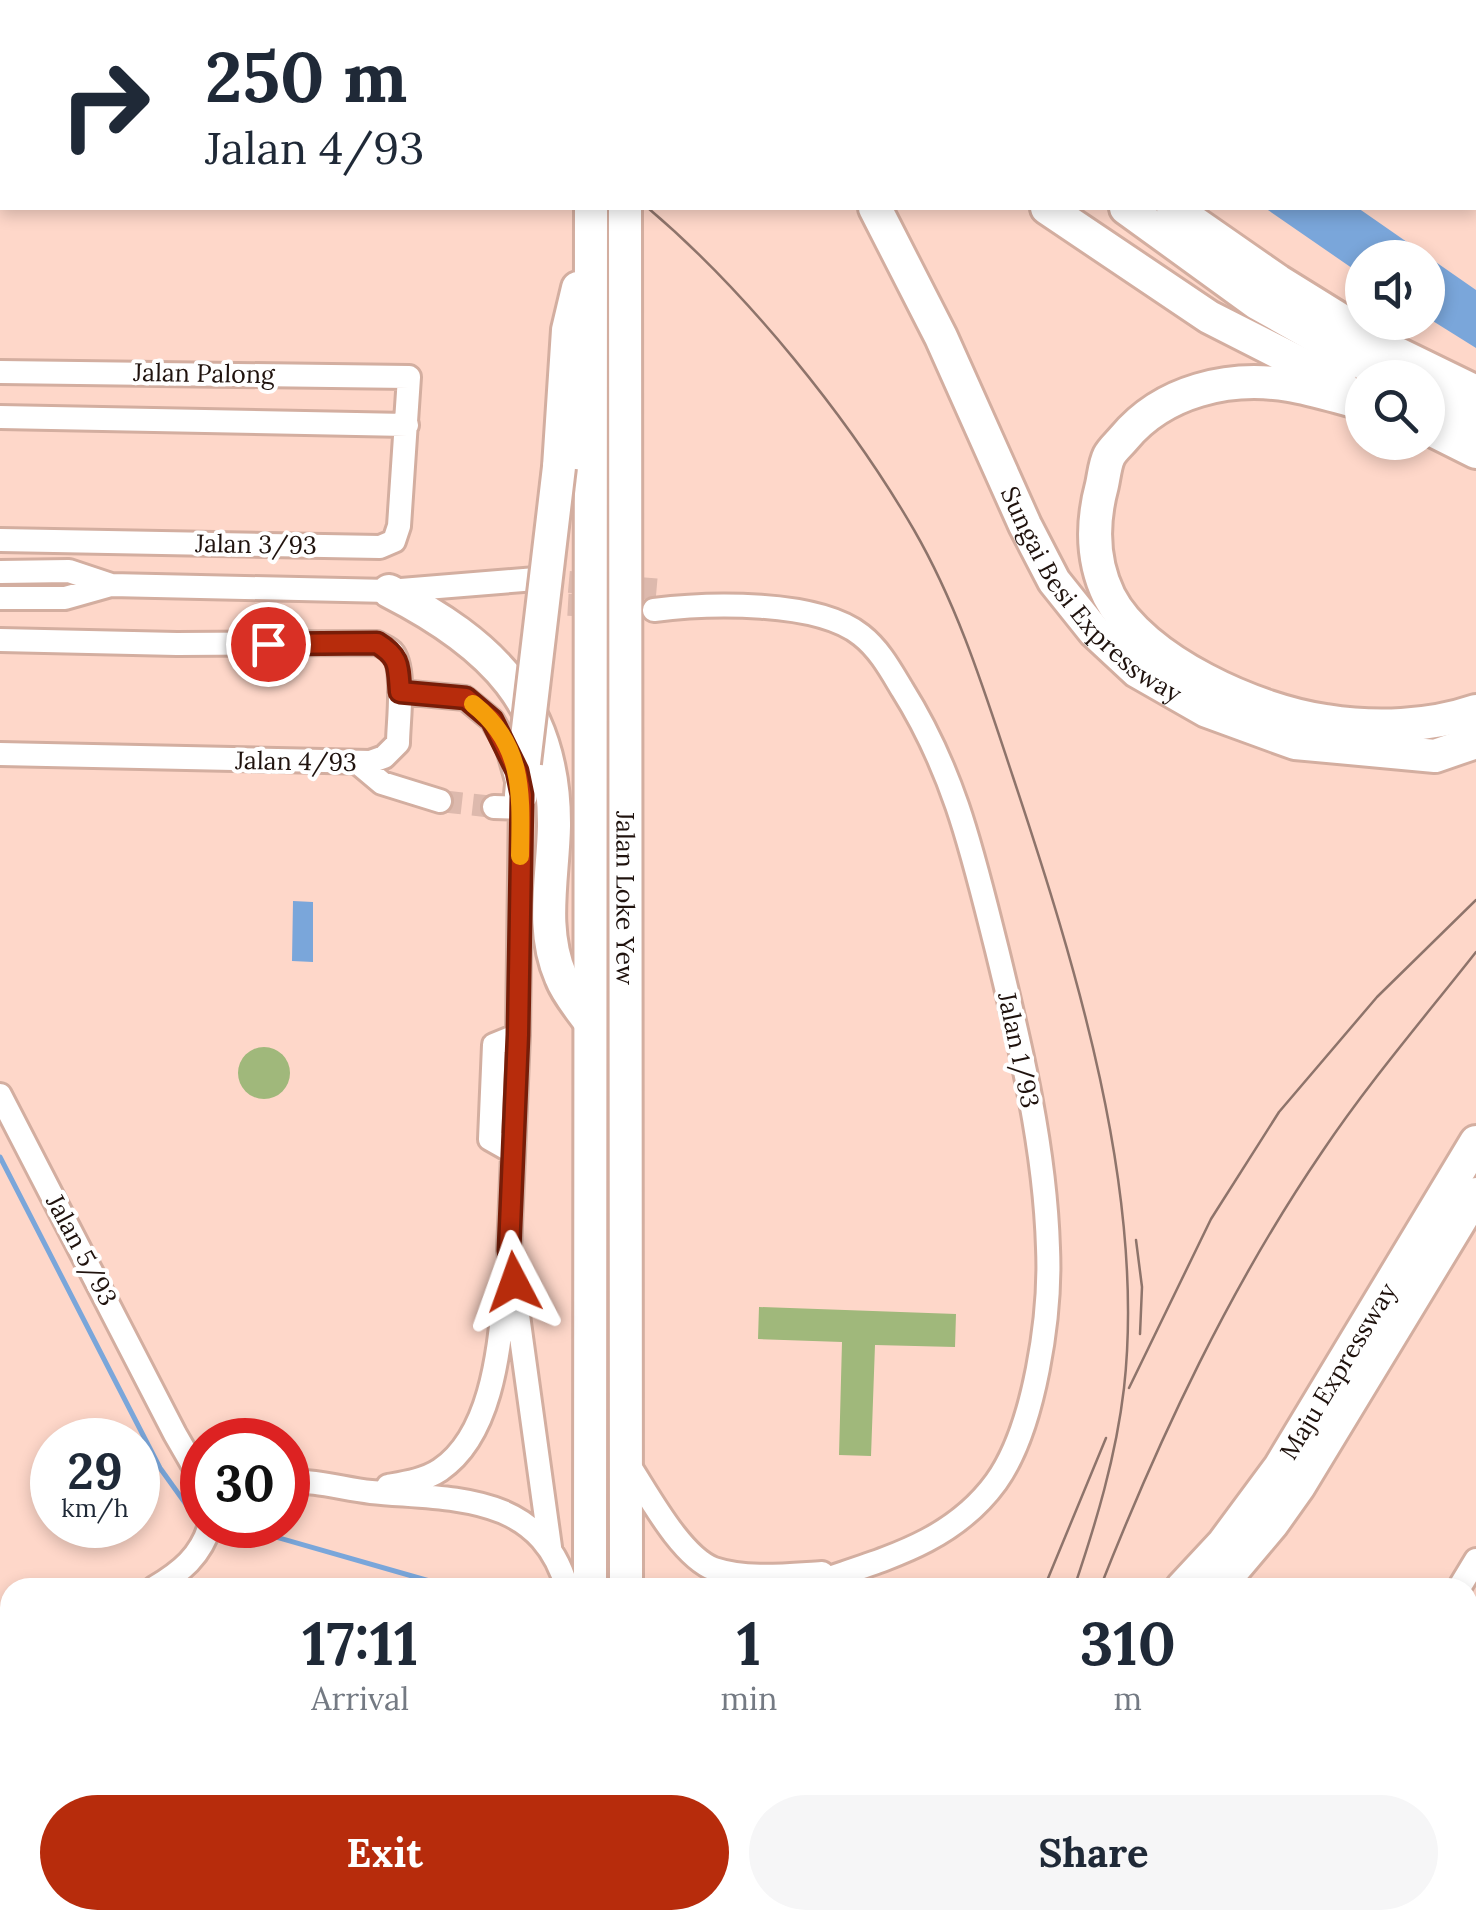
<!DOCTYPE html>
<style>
:root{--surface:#fff;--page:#f6f6f7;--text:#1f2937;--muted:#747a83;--accent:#b72c0c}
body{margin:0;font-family:Lora,serif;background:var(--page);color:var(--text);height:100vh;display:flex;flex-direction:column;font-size:38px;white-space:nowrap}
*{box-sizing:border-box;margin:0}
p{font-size:32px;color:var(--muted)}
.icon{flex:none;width:55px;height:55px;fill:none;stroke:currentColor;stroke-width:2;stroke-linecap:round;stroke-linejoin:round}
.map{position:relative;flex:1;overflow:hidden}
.panel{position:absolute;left:0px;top:1578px;width:1478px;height:352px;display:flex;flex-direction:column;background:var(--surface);border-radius:30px 30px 0 0;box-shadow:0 5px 15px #0003}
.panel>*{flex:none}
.banner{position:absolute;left:0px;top:0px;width:1478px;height:210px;box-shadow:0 5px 15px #0003;background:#fff;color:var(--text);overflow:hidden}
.fabs{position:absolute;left:1345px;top:240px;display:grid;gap:20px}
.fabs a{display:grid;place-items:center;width:100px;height:100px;border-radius:50%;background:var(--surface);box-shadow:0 5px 15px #0003;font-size:50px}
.speed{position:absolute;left:30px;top:1418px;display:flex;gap:20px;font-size:50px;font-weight:700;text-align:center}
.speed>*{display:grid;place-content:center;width:130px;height:130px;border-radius:50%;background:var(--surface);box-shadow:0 5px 15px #0003;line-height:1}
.speed small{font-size:25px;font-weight:400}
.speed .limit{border:15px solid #d22;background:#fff;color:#111}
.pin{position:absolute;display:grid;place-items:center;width:85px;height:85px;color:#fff;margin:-42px;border:5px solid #fff;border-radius:50%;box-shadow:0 2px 10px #0007}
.me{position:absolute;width:110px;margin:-55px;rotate:356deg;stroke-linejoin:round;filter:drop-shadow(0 0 8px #0008)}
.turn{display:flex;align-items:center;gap:35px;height:210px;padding:0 40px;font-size:45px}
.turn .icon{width:130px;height:130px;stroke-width:2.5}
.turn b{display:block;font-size:70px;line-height:85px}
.eta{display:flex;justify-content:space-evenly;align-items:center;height:170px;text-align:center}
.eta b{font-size:60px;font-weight:700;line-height:70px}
.primary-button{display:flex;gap:20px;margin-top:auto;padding:20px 40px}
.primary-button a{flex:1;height:115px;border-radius:60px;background:var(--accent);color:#fff;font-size:40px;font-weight:700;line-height:115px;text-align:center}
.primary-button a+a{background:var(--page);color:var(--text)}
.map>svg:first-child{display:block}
.green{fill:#a0b87b}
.water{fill:#7aa6da}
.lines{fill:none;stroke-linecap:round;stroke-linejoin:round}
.stream{stroke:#7aa6da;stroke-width:5}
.minor-tunnel{stroke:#ddb9ad;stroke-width:22;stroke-dasharray:22 11;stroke-linecap:butt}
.minor-casing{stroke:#d3aea0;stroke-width:28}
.highway-casing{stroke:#d3aea0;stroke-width:38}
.minor{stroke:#fff;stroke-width:22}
.highway{stroke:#fff;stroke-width:32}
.tram{stroke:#8e746b;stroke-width:2.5}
.highway-bridge-casing{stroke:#d3aea0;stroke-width:38;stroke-linecap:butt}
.highway-bridge{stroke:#fff;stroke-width:32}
.route-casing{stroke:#771d08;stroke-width:25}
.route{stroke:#b72c0c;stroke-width:18}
.slow{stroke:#f59e0b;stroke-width:18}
.labels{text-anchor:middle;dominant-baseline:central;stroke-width:8;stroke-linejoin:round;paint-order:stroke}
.street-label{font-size:25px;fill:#1f120d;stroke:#fff}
</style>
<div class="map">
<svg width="1476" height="1928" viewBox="0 0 1476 1928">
<rect width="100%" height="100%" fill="#fed7c9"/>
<path class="green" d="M238 1073a26 26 0 1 1 52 0a26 26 0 1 1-52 0Z
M759 1307 956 1314 955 1347 875 1345 871 1456 839 1455 842 1342 758 1339Z"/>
<path class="water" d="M1265 208H1358L1476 290V348L1428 318V258H1362V275Z
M293 901 313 902V962L292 961Z"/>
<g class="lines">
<path class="stream" d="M0 1157 160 1468 188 1507 202 1513
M234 1525 454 1588
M1468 1760 1476 1759"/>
<path class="minor-tunnel" d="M536 579 662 590
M535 603 606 607
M440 801 494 807"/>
<defs>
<path id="minor" d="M1205 0 1210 2
M1452 0 1455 2
M1240 2 1242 0
M1395 2 1398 0
M1475 23 1476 24
M0 372 409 377 399 526 394 541 380 547 0 540
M0 417 407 425
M0 572 69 571 111 585 389 591 536 579
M0 598H65L111 585
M654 610C708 603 817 600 861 635 879 649 890 669 902 689 955 773 973 855 997 950 1021 1048 1045 1148 1048 1248 1051 1314 1035 1428 996 1482 948 1548 873 1561 801 1588
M0 640 177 644 377 643C382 646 388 648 392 652 406 667 398 722 398 743L384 757 370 762 0 754
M400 692 465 698 492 720 507 745 521 795 518 1035 509 1250 550 1547
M357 762 382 783 440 801
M494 807 521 808
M0 1095 175 1434 201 1479
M513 1152 490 1139 494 1045 518 1035
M627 1462C647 1492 680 1556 714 1569 747 1580 788 1575 822 1573
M288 1482C316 1480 343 1489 371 1492 452 1500 540 1492 567 1588
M388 1486C405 1483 425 1480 440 1470 493 1434 499 1347 505 1289
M154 1588C181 1572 201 1556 210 1525
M1459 1588 1476 1560
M0 1674 10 1669
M184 1920 185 1928
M490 1920 491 1928"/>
<g id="highway">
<path d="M561 0 562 2"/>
<path d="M706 0 709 2"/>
<path d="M757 0 761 2"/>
<path d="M853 0 856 2"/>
<path d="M591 2V0"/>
<path d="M627 2V0"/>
<path id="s1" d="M625 208 626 1588"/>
<path id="s2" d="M875 208 941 337 1025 525 1054 581 1094 631 1137 671 1207 711 1295 743 1435 756 1476 742"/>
<path d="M1047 208 1209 317 1341 384"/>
<path d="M1126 208 1257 303 1390 378"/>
<path d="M1173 208 1278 281 1386 348 1476 392"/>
<path d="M1428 397 1476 422"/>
<path d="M1362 403C1338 397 1313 389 1289 385 1229 375 1163 391 1124 438 1119 444 1112 450 1109 456 1105 464 1104 476 1102 485 1092 522 1092 561 1109 596 1142 661 1258 712 1326 721 1375 729 1429 727 1476 711"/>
<path d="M1428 428 1476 452"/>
<path d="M559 467 568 330 578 288"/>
<path d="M389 591C491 643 555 704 554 826 553 877 540 929 561 977 567 993 580 1008 590 1022"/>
<path d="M521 795 524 763"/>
<path d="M590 1588 591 208"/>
<path id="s3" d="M1182 1588 1223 1544 1280 1467 1476 1142"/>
<path d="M1218 1588 1272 1524 1299 1486 1476 1194"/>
<path d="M0 1729 10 1724"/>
<path d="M0 1759 10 1754"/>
<path d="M601 1920V1928"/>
<path d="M633 1920V1928"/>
</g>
</defs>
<use href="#minor" class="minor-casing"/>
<use href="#highway" class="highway-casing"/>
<use href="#minor" class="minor"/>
<use href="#highway" class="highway"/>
<path class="tram" d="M375 0 379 2
M398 0 402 2
M648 208C746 291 849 418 914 530 959 608 985 693 1013 777 1075 963 1146 1192 1124 1388 1116 1457 1096 1523 1074 1588
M1136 1240 1142 1287 1140 1334
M1129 1388 1211 1219 1279 1112 1377 997 1476 900
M1044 1588 1106 1438
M1100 1588C1160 1436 1230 1287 1322 1152 1369 1082 1424 1018 1476 952
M914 1928 917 1920
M937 1928 941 1920
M960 1928 964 1920"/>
<defs>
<path id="highway-bridge" d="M524 763 559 467"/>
</defs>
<use href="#highway-bridge" class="highway-bridge-casing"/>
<use href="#highway-bridge" class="highway-bridge"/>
</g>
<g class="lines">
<defs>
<path id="route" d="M268 644 377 643C400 657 398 666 400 692L466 698 492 720 517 771 522 795 518 1035 509 1250 514 1282"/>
</defs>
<use href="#route" class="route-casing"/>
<use href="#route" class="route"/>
<path class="slow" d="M473 704C525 745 521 795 520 856"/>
</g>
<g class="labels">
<g class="street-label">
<text transform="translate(204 373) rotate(1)">Jalan Palong</text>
<text transform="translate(256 544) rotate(1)">Jalan 3/93</text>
<text stroke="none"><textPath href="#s2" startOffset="448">Sungai Besi Expressway</textPath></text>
<text transform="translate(296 761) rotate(1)">Jalan 4/93</text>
<text stroke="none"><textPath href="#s1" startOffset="690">Jalan Loke Yew</textPath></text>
<text transform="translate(1019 1050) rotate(78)">Jalan 1/93</text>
<text transform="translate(82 1250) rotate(62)">Jalan 5/93</text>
<text stroke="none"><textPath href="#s3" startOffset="268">Maju Expressway</textPath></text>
</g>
</g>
</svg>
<div class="fabs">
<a><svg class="icon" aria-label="sound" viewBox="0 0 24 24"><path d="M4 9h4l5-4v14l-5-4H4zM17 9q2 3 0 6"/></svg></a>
<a><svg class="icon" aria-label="search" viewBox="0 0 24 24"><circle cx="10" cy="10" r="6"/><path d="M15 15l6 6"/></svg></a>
</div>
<div class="speed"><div>29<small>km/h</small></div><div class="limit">30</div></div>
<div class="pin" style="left:268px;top:644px;background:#d93025"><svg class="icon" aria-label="arrive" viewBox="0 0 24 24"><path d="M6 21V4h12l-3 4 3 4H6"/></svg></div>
<svg class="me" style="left:514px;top:1282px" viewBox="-20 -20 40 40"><path d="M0-17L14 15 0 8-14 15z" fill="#b72c0c" stroke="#fff" stroke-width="4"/></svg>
<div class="banner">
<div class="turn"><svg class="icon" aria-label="right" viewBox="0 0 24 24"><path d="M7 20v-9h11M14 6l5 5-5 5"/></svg><div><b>250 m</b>Jalan 4/93</div></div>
</div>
<section class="panel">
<div class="eta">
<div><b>17:11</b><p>Arrival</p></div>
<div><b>1</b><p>min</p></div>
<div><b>310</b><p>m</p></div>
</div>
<div class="primary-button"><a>Exit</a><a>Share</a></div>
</section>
</div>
